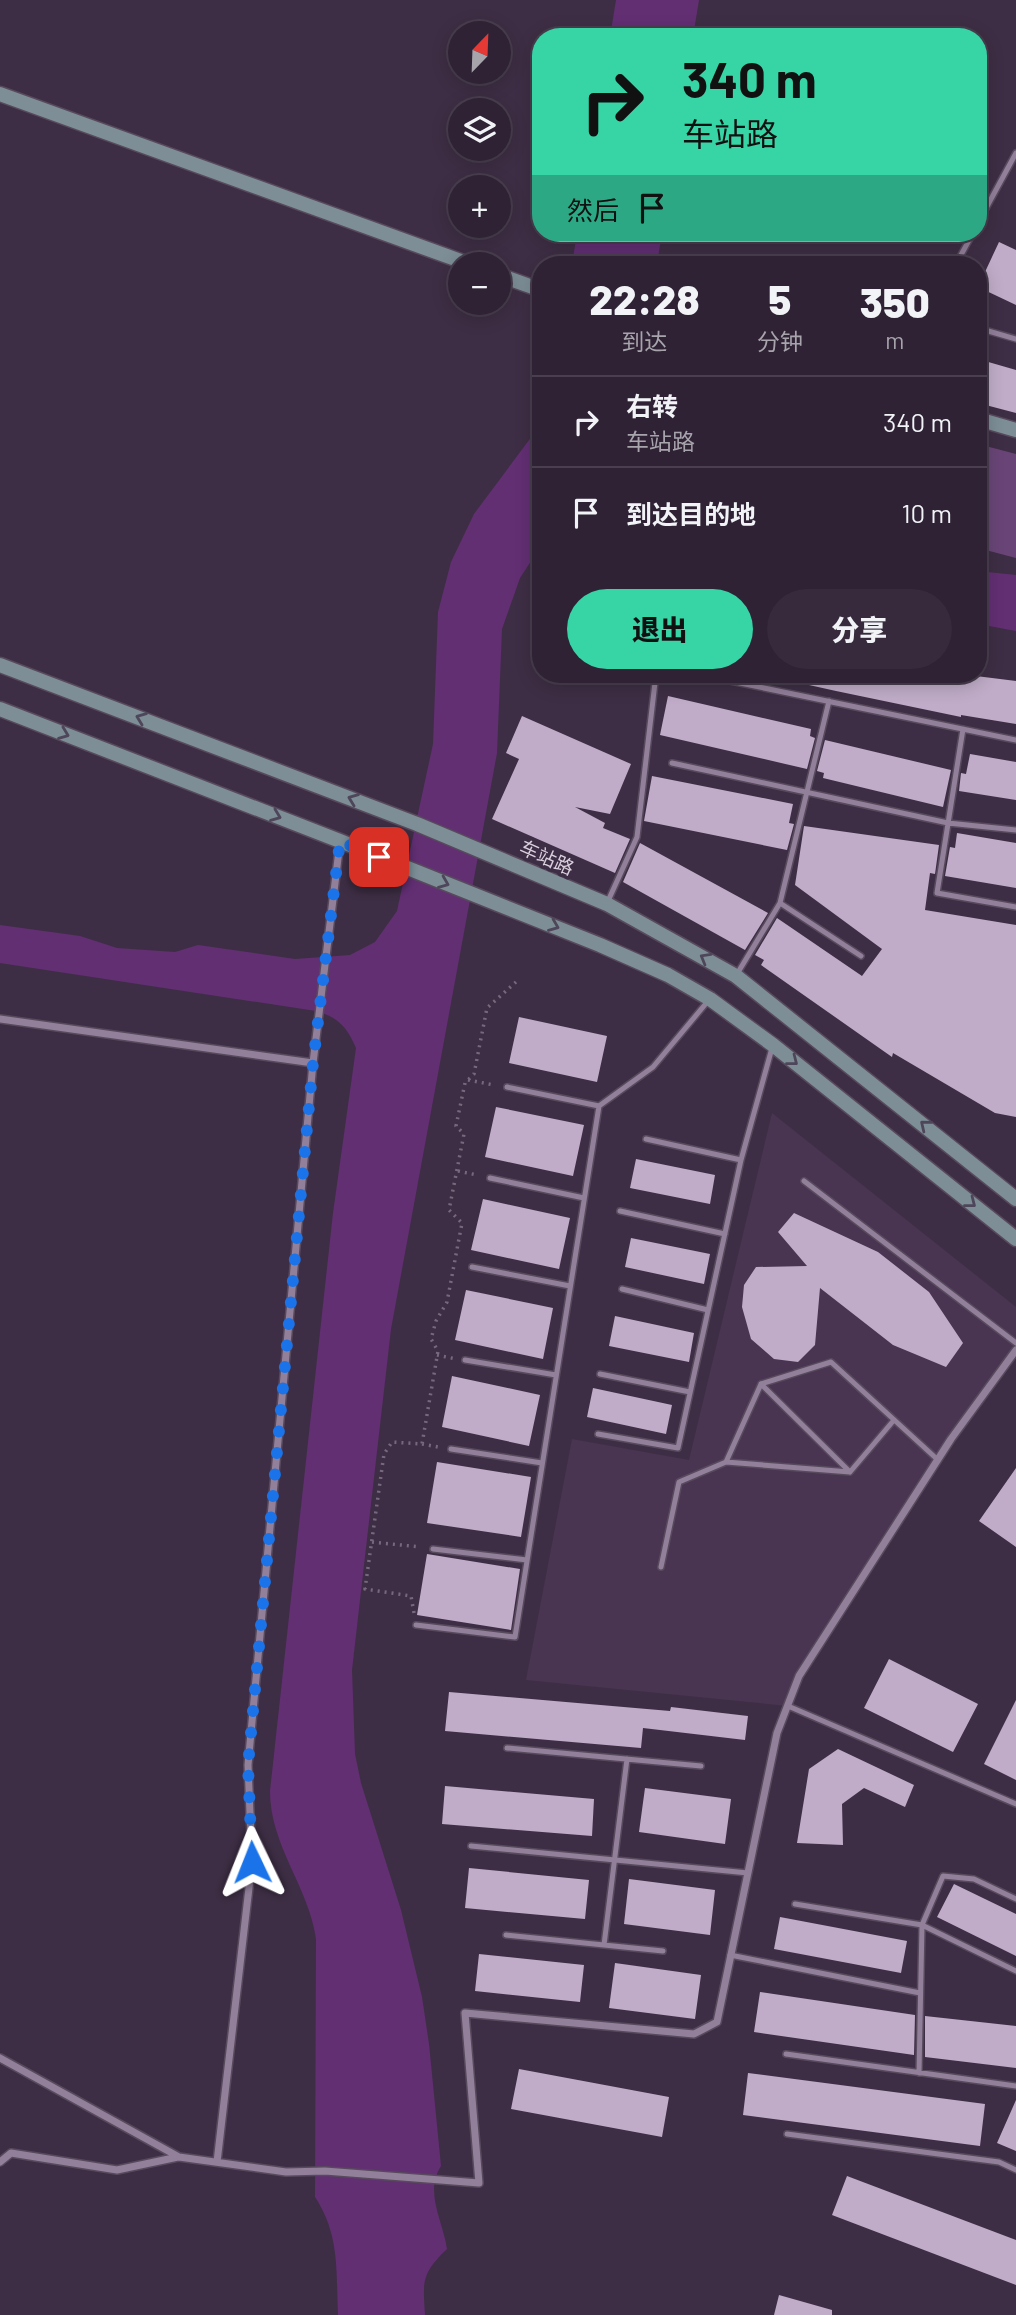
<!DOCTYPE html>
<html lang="zh">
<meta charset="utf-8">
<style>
:root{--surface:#2e2234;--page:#362a3c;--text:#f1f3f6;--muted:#a7a4ac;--line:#493f4f;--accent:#37d4a6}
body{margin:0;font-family:Barlow,"Noto Sans SC",sans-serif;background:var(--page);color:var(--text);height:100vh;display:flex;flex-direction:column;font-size:26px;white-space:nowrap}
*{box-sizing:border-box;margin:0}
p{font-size:23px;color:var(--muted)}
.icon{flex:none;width:38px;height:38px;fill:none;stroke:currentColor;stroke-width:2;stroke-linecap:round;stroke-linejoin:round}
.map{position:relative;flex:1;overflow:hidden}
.side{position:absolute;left:532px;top:256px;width:455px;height:427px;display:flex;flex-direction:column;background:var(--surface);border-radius:28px;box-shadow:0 4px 18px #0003,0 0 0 2px var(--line)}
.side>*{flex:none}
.guide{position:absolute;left:532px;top:28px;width:455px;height:214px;border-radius:28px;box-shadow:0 4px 18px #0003,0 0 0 2px var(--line);background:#37d4a6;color:#111;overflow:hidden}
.needle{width:46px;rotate:23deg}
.controls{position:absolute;left:448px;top:21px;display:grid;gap:14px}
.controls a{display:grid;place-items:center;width:63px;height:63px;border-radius:50%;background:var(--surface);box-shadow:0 4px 18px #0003,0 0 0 2px var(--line);font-size:35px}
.pin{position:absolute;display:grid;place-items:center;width:60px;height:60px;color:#fff;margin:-30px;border-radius:14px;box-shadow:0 4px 10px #0006}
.me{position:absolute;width:77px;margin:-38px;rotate:358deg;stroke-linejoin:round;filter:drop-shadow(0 0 5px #0008)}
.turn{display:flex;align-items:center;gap:24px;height:147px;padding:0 35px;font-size:32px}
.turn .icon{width:91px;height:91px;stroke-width:2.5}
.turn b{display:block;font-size:49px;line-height:60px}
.then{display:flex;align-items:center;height:66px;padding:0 35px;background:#0003;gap:14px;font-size:26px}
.eta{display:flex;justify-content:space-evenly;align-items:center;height:119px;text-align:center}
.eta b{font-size:42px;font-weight:800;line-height:49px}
.primary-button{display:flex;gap:14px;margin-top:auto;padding:14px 35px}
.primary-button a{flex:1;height:80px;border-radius:42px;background:var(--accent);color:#111;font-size:28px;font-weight:800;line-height:80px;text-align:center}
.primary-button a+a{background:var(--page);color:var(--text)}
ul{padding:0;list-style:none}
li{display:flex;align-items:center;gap:21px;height:91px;padding:0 35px;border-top:2px solid var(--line)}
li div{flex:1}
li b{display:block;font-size:26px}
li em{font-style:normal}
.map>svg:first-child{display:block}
.built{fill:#493451}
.green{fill:#694577}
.water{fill:#622f73}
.building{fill:#c0acc8}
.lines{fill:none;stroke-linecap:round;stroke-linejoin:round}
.lane-casing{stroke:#584a5d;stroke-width:8}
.street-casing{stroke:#584a5d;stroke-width:10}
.secondary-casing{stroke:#584a5d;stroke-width:17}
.path{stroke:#77697d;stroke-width:3.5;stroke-dasharray:2 5;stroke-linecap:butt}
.lane{stroke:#927f9a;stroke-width:5}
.street{stroke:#927f9a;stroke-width:7}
.secondary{stroke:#7d8e97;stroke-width:14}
.oneway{stroke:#4e465a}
.route{stroke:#1a73e8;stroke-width:12;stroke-dasharray:0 21.6}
.labels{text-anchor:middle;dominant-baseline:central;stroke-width:7;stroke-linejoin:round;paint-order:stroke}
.street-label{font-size:19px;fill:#dad0de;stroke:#3e2e45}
</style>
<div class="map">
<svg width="1016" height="2315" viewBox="0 0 1016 2315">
<rect width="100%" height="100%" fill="#3e2e45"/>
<path class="built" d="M772 1113 1016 1307V1351L938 1460 799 1676 788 1706 526 1680 572 1439 689 1460Z"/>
<path class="green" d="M978 444 1016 454V558L978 548Z"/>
<path class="water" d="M616 0H699L693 37H610Z
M577 233H662L657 264H572Z
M541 424V546L520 578 502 629 497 753 391 1329 352 1670 355 1754 361 1783 401 1910 422 1997 429 2044 441 2166C424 2192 443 2221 447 2249 421 2274 423 2281 425 2315H338C336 2271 340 2235 315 2197L316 1939C309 1887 270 1846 270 1791L333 1213 356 1048C347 1027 338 1017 316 1011L0 963V925L80 936 117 948 175 952 198 945 295 959 350 955 375 942 397 911 433 744 438 612 451 562 474 514Z
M978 571 1016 575V631L978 624Z"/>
<path class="building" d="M999 242 1016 250V305L978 287Z
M978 359 1016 370V413L978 403Z
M792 674H960L1016 681V724L961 715V717L836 691 791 681Z
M668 696 811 729 810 736 815 738 807 769 660 735Z
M522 716 631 764 610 814 575 807 605 823 603 828 630 839 615 873 492 819 519 759 506 753Z
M825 740 951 770 943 807 823 778 824 773 817 771Z
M970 754 1016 762V800L959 791 961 773 966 774Z
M652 776 793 804 789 823 794 824 787 850 644 821Z
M804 826 939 845 935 874 930 873 925 910 1016 925V1117L995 1113 893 1053 892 1057 761 965 764 960 755 955 777 918 862 976 882 949 795 885Z
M957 833 1016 843V888L945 876 950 847 955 848Z
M640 843 768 913 745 950 623 882Z
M519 1017 607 1036 597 1082 509 1063Z
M496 1107 584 1125 573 1176 485 1157Z
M636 1159 715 1175 710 1204 630 1188Z
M483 1199 570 1218 559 1269 471 1250Z
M794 1213 878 1252 929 1292 963 1343 946 1367 893 1345 820 1288 815 1345 798 1362 774 1359 751 1339 742 1307 744 1285 756 1267 807 1266 778 1232Z
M631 1238 710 1254 704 1284 625 1267Z
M466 1290 553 1308 543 1359 455 1340Z
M615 1316 694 1333 689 1362 609 1346Z
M452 1376 540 1395 529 1446 442 1427Z
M593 1388 672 1405 666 1434 587 1417Z
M437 1462 531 1477 521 1537 427 1523Z
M1016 1468V1547L979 1521Z
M427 1554 520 1569 511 1630 417 1615Z
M889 1659 978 1704 953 1752 864 1708Z
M449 1692 670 1711 671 1707 748 1716 745 1740 643 1728 641 1748 445 1731Z
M1016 1700V1780L984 1764Z
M838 1749 914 1785 905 1807 864 1788 842 1804 843 1845 797 1843 809 1769Z
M445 1786 594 1799 592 1836 442 1824Z
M645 1788 731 1799 725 1844 639 1832Z
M469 1868 589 1880 585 1919 465 1908Z
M629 1879 715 1890 710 1935 624 1924Z
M954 1884 1016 1914V1956L937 1917Z
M780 1917 907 1941 901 1973 774 1949Z
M479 1954 584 1965 580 2002 475 1991Z
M615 1963 701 1975 695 2019 609 2008Z
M760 1992 915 2015 914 2055 754 2032Z
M925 2016 1016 2026V2068L925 2057Z
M519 2069 669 2097 662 2137 511 2109Z
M748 2073 985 2104 980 2146 743 2115Z
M1016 2100V2151L997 2143Z
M847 2176 1016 2240V2285L832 2215Z
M779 2295 832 2310V2315H774Z"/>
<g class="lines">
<defs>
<path id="lane" d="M978 223 1016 153
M956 264 973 233
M978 328 1016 339
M696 674 1016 740
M963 729 937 893 1016 907
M672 763 948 823 1016 830
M608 901 637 837 656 674
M780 903 861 956
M737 974 780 903 829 701
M507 1087 599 1106
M646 1139 741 1160
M490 1178 584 1198
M804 1181 1016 1343
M620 1211 725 1234
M472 1267 570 1286
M622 1289 708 1310
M465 1360 556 1375
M600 1374 690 1392
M761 1384 831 1362 938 1460
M598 1434 678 1448 741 1160 772 1048
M451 1449 542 1463
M850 1472 761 1384 726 1462 850 1472 894 1420
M433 1549 527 1560
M661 1567 679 1482 726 1462
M416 1625 515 1637 599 1106 653 1067 708 1001
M788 1706 1016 1804
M507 1748 701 1766
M471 1846 748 1873
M795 1904 922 1925 1016 1971
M506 1935 663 1951
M604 1945 627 1759
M730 1955 920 1993
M786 2054 1016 2086
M919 2073 922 1925 943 1876 974 1879 1016 1899
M787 2134 999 2162 1016 2170"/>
<path id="street" d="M0 1019 313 1063
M0 2058 179 2157 286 2172 325 2171 479 2183 465 2013 694 2034 717 2022 777 1733 799 1676 951 1439 1016 1350
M0 2162 11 2153 117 2170 178 2157
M217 2162 252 1862 248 1765 313 1063 340 842"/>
<path id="secondary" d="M0 94 469 264
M499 275 541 290
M978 419 1016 430
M0 665 417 824 607 904 736 976 1016 1199
M0 709 340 841 600 945 668 975 710 999 773 1045 1016 1239"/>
</defs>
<use href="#lane" class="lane-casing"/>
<use href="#street" class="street-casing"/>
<use href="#secondary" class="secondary-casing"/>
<path class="path" d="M468 1080 494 1085
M458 1171 477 1175
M437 1355 456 1359
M422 1444 438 1447
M372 1542 420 1547
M414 1613 411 1596 365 1589 384 1454 392 1442 422 1444 438 1351 431 1339 436 1321 447 1302 462 1223 449 1210 464 1134 456 1126 465 1083 474 1074 487 1008 516 982"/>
<use href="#lane" class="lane"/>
<use href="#street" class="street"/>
<use href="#secondary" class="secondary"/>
</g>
<defs><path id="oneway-chevron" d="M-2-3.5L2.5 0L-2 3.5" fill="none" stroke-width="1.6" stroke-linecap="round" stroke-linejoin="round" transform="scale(1.75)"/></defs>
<g class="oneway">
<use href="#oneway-chevron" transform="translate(141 718) rotate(-159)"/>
<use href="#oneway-chevron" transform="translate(64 734) rotate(21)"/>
<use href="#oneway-chevron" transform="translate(353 799) rotate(-159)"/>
<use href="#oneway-chevron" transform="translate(276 816) rotate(21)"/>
<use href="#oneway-chevron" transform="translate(444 883) rotate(22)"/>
<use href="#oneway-chevron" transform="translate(554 926) rotate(22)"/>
<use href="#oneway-chevron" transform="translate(705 958) rotate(-150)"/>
<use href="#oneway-chevron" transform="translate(793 1061) rotate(38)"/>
<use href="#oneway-chevron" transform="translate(925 1125) rotate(-141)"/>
<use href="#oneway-chevron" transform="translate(971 1203) rotate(38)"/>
</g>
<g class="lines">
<path class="route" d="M252 1862 248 1765 313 1063 340 841 379 857"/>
</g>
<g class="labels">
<g class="street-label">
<text transform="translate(547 857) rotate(24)">车站路</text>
</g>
</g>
</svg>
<div class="controls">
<a><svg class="needle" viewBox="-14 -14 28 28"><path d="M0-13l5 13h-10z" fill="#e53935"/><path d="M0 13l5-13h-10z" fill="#a7a4ac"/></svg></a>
<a><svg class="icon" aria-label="layers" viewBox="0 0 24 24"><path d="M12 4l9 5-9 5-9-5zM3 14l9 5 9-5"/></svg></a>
<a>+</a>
<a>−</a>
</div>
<div class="pin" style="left:379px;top:857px;background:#d93025"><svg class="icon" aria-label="arrive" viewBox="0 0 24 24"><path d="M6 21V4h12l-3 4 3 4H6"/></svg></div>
<svg class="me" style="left:252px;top:1862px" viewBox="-20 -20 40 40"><path d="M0-17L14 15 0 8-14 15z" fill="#1a73e8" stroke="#fff" stroke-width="4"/></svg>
<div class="guide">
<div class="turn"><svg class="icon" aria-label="right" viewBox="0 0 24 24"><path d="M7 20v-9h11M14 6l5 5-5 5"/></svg><div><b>340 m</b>车站路</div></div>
<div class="then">然后<svg class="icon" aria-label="arrive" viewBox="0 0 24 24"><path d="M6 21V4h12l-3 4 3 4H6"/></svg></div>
</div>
<section class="side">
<div class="eta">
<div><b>22:28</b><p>到达</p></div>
<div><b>5</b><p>分钟</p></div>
<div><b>350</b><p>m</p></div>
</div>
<ul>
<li><svg class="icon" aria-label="right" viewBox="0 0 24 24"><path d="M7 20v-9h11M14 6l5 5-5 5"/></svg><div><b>右转</b><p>车站路</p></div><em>340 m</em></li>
<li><svg class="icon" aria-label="arrive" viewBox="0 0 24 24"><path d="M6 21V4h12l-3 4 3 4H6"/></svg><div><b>到达目的地</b></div><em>10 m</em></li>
</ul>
<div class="primary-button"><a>退出</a><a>分享</a></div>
</section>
</div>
